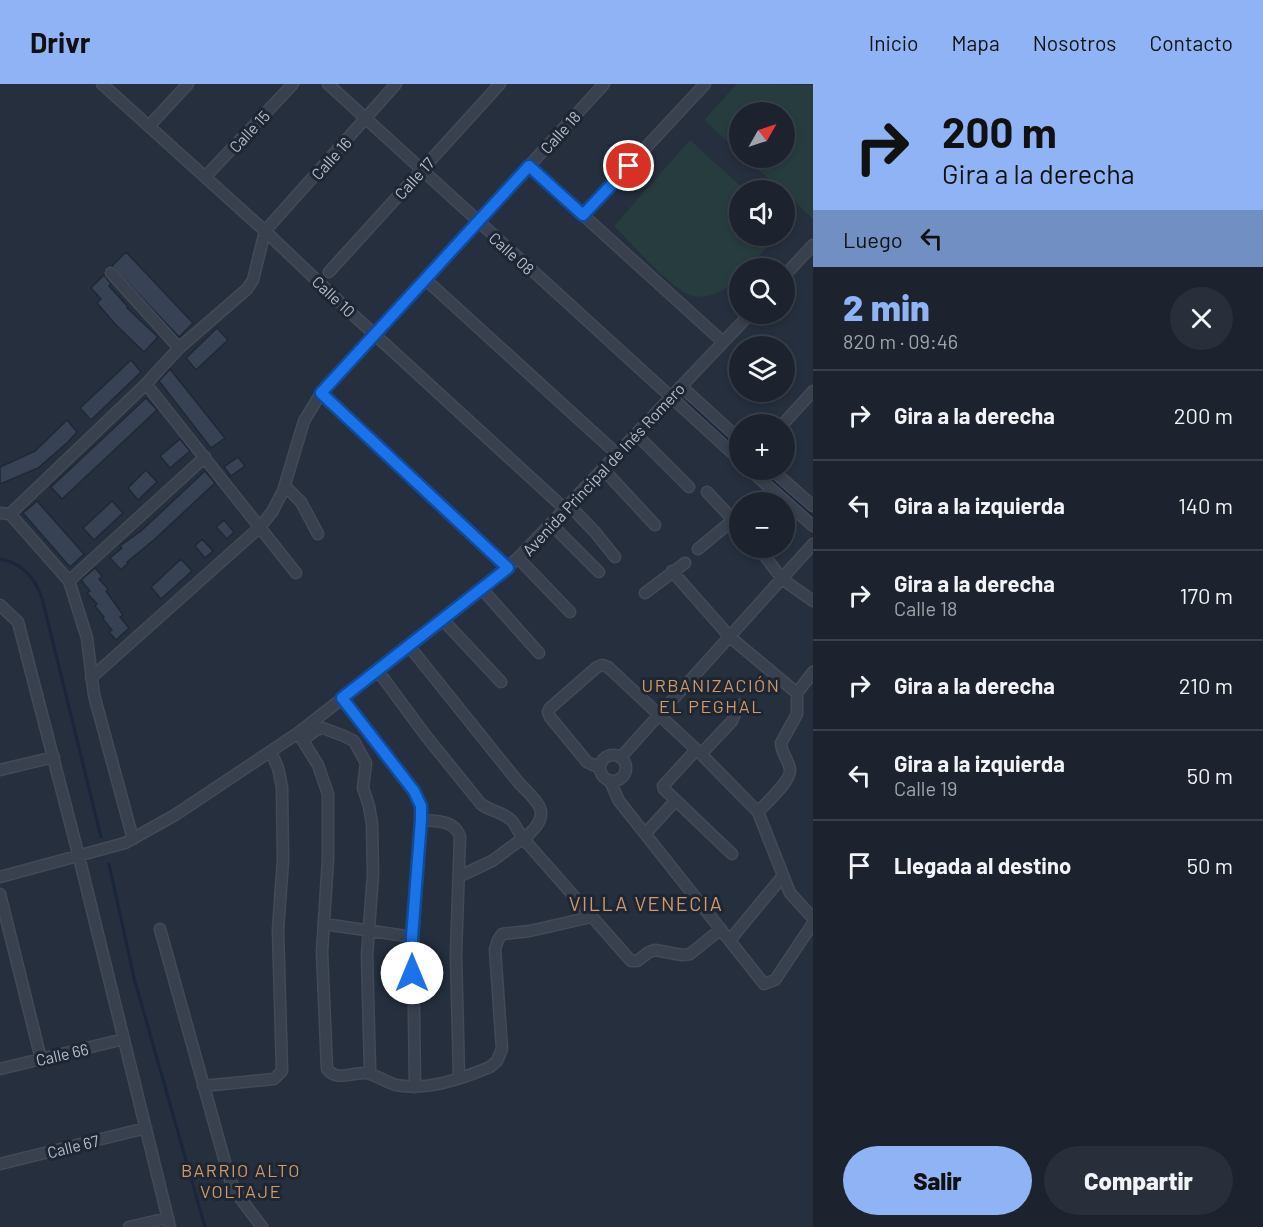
<!DOCTYPE html>
<html lang="es">
<meta charset="utf-8">
<style>
:root{--surface:#1c232e;--page:#292f3a;--text:#f1f3f6;--muted:#a0a4aa;--line:#3a404a;--accent:#8fb3f5}
body{margin:0;font-family:Barlow,sans-serif;background:var(--page);color:var(--text);height:100vh;display:flex;flex-direction:column;font-size:22px;white-space:nowrap}
*{box-sizing:border-box;margin:0}
p{font-size:20px;color:var(--muted)}
.icon{flex:none;width:33px;height:33px;fill:none;stroke:currentColor;stroke-width:2;stroke-linecap:round;stroke-linejoin:round}
.map{position:relative;flex:1;overflow:hidden}
.side{display:flex;flex-direction:column;background:var(--surface);width:450px}
.side>*{flex:none}
.guide{background:#8fb3f5;color:#111;overflow:hidden}
.needle{width:39px;rotate:51deg}
.buttons{position:absolute;left:729px;top:18px;display:grid;gap:12px}
.buttons a{display:grid;place-items:center;width:66px;height:66px;border-radius:50%;background:var(--surface);box-shadow:0 3px 9px #0003,0 0 0 2px var(--line);font-size:30px}
.pin{position:absolute;display:grid;place-items:center;width:51px;height:51px;color:#fff;margin:-26px;border:3px solid #fff;border-radius:50%;box-shadow:0 2px 6px #0007}
.me{position:absolute;width:66px;margin:-33px;rotate:0deg;stroke-linejoin:round;filter:drop-shadow(0 0 4px #0008)}
.turn{display:flex;align-items:center;gap:21px;height:126px;padding:0 30px;font-size:27px}
.turn .icon{width:78px;height:78px;stroke-width:2.5}
.turn b{display:block;font-size:42px;line-height:51px}
.then{display:flex;align-items:center;height:57px;padding:0 30px;background:#0003;gap:12px;font-size:22px}
.round{display:grid;place-items:center;flex:none;width:63px;height:63px;border-radius:32px;background:var(--page)}
.overview{display:flex;align-items:center;justify-content:space-between;height:102px;padding:0 30px}
h1{font-size:36px;font-weight:800;line-height:45px;color:var(--accent)}
.action{display:flex;gap:12px;margin-top:auto;padding:12px 30px}
.action a{flex:1;height:69px;border-radius:36px;background:var(--accent);color:#111;font-size:24px;font-weight:800;line-height:69px;text-align:center}
.action a+a{background:var(--page);color:var(--text)}
ul{padding:0;list-style:none}
li{display:flex;align-items:center;gap:18px;height:90px;padding:0 30px;border-top:2px solid var(--line)}
li div{flex:1}
li b{display:block;font-size:22px}
li em{font-style:normal}
header{display:flex;align-items:center;gap:36px;box-sizing:border-box;height:84px;padding:0 30px;background:var(--accent);color:#111}
header strong{font-size:28px}
nav{display:flex;gap:33px;margin-inline-start:auto;font-size:21px}
main{display:flex;flex:1;min-height:0}
.map>svg:first-child{display:block}
.green{fill:#273c3f}
.lines{fill:none;stroke-linecap:round;stroke-linejoin:round}
.stream{stroke:#19263c;stroke-width:3}
.building{fill:#374354;stroke:#202835;stroke-width:1.5}
.minor-casing{stroke:#424a57;stroke-width:13}
.minor{stroke:#39414e;stroke-width:10}
.route-casing{stroke:#114b97;stroke-width:15}
.route{stroke:#1a73e8;stroke-width:10}
.labels{text-anchor:middle;dominant-baseline:central;stroke-width:6;stroke-linejoin:round;paint-order:stroke}
.street-label{font-size:16px;fill:#b5bcc9;stroke:#1e2633}
.neighbourhood-label{font-size:18px;letter-spacing:1.5px;fill:#d29967;stroke:#1e2633}
.quarter-label{font-size:20px;letter-spacing:1.5px;fill:#d29967;stroke:#1e2633}
</style>
<header>
<strong>Drivr</strong>
<nav><a>Inicio</a><a>Mapa</a><a>Nosotros</a><a>Contacto</a></nav>
</header>
<main>
<div class="map">
<svg width="813" height="1143" viewBox="0 0 813 1143">
<rect width="100%" height="100%" fill="#252f3e"/>
<path class="green" d="M737 0 813 1V135L785 109 784 106H781L745 74H784V28H740L739 69 704 36Z
M690 56 745 106H740V152H778L747 184H740L739 192C727 206 709 217 690 211 673 206 629 157 614 142Z"/>
<g class="lines">
<path class="stream" d="M689 320 740 366
M761 386 792 414
M795 416 813 432
M0 475C22 479 35 494 42 514L101 753
M109 780 134 894 205 1143"/>
</g>
<path class="building" d="M126 168 193 239 179 253 112 182Z
M104 191 111 200 109 202 128 223 127 224 158 253 144 268 115 240 97 219 101 215 91 204Z
M217 244 228 256 196 286 186 274Z
M131 276 141 288 91 336 80 324Z
M170 285 225 354 211 364 159 297Z
M146 314 157 326 62 415 51 403Z
M67 336 77 348 68 358 38 384 0 400V383L35 367Z
M180 355 190 367 170 384 160 372Z
M238 373 245 382 231 392 224 383Z
M146 386 157 398 138 416 128 404Z
M205 387 215 399 155 455 127 478 128 479 121 486 110 474 122 464 120 462 141 447Z
M37 417 84 470 70 483 23 429Z
M112 417 123 429 94 456 83 444Z
M224 436 234 448 227 455 216 443Z
M202 455 213 467 205 474 195 462Z
M181 475 192 487 161 515 151 503Z
M95 484 102 492 99 495 108 505 106 507 123 531 120 533 129 544 116 556 109 548 112 546 103 535 104 533 95 522 97 520 87 509 90 507 81 496Z"/>
<g class="lines">
<defs>
<path id="minor" d="M102 0 265 147 349 227 565 425
M328 0 740 376
M149 42 188 0
M529 82 723 258
M205 93 293 0
M583 131 705 0
M329 188 500 0
M111 189 179 264
M784 192 813 161
M425 195 617 370
M146 300 296 489
M681 302 740 356
M321 309 508 484
M783 340 813 307
M636 350 689 403
M603 385 655 441
M750 386 813 442
M772 386 813 422
M285 402 301 418 318 450
M707 408 740 443
M569 421 595 448 615 473
M0 429 10 430 69 497 87 554 94 611 133 755
M10 430 146 300 179 264 247 205 253 196 265 147 396 0
M551 440 599 488
M759 464 782 495 813 517
M698 465 733 436
M518 474 570 528
M672 487 730 553 797 609
M69 497 205 373
M482 505 539 569
M645 509 685 479
M0 521 18 538 79 773 170 1143
M443 536 501 598
M409 562 519 699C533 714 552 726 533 746 528 751 525 756 518 758L492 777 460 792
M378 587 426 652 481 720C490 727 503 728 511 736 518 743 520 754 528 760L631 877H637L649 868 655 866 682 871 690 870 721 845
M91 594 260 443 272 428 283 407 304 337 321 309 604 0
M342 614 414 707 421 722V736L413 853 415 1003
M298 649 318 681 328 710V775L322 868 327 985C337 998 352 988 366 989 374 990 386 998 396 1001 427 1007 461 995 490 983L497 977 502 965 495 865 498 856 502 850 530 847 591 833
M303 656 316 646 323 644 344 652 354 657 366 679 363 704 369 722 372 740 373 790 367 871 370 985 367 989
M696 666 663 702 664 705 732 770
M701 670 732 637 739 621
M600 684a13 13 0 1 1 26 0a13 13 0 1 1-26 0Z
M621 673 813 460
M600 684 587 678 550 633 548 628 550 624 597 583 602 581 608 583 701 670 758 728 790 809 813 834
M0 686 54 673
M610 697 619 717 764 900 775 896 813 839
M758 728C766 719 791 697 790 686 789 676 781 669 781 659L797 630V609L813 588
M421 736C437 737 455 736 460 753L456 870 459 993
M645 750 676 716
M0 793 125 759 175 731 298 649 443 536 518 474 750 230
M0 810 41 975
M324 840 413 853
M160 845 230 1096 238 1111 262 1143
M730 856 782 793
M0 985 124 955
M203 1002 274 995 282 987 278 846 283 776 282 703 278 684 271 668
M0 1080 146 1044
M129 1143 168 1134"/>
</defs>
<use href="#minor" class="minor-casing"/>
<use href="#minor" class="minor"/>
</g>
<g class="lines">
<defs>
<path id="route" d="M412 889V853L421 736V722L414 707 342 614 508 484 321 309 529 82 583 131 629 82"/>
</defs>
<use href="#route" class="route-casing"/>
<use href="#route" class="route"/>
</g>
<g class="labels">
<g class="street-label">
<text transform="translate(249 47) rotate(-47)">Calle 15</text>
<text transform="translate(560 48) rotate(-48)">Calle 18</text>
<text transform="translate(331 74) rotate(-48)">Calle 16</text>
<text transform="translate(414 94) rotate(-48)">Calle 17</text>
<text transform="translate(512 169) rotate(42)">Calle 08</text>
<text transform="translate(334 212) rotate(43)">Calle 10</text>
<text transform="translate(603 385) rotate(-47)">Avenida Principal de Inés Romero</text>
<text transform="translate(62 970) rotate(-13)">Calle 66</text>
<text transform="translate(73 1062) rotate(-14)">Calle 67</text>
</g>
<g class="neighbourhood-label">
<text x="711" y="601">URBANIZACIÓN<tspan x="711" dy="21">EL PEGHAL</tspan></text>
<text x="241" y="1086">BARRIO ALTO<tspan x="241" dy="21">VOLTAJE</tspan></text>
</g>
<g class="quarter-label">
<text x="646" y="819">VILLA VENECIA</text>
</g>
</g>
</svg>
<div class="buttons">
<a><svg class="needle" viewBox="-14 -14 28 28"><path d="M0-13l5 13h-10z" fill="#e53935"/><path d="M0 13l5-13h-10z" fill="#a0a4aa"/></svg></a>
<a><svg class="icon" aria-label="sound" viewBox="0 0 24 24"><path d="M4 9h4l5-4v14l-5-4H4zM17 9q2 3 0 6"/></svg></a>
<a><svg class="icon" aria-label="search" viewBox="0 0 24 24"><circle cx="10" cy="10" r="6"/><path d="M15 15l6 6"/></svg></a>
<a><svg class="icon" aria-label="layers" viewBox="0 0 24 24"><path d="M12 4l9 5-9 5-9-5zM3 14l9 5 9-5"/></svg></a>
<a>+</a>
<a>−</a>
</div>
<div class="pin" style="left:629px;top:82px;background:#d93025"><svg class="icon" aria-label="arrive" viewBox="0 0 24 24"><path d="M6 21V4h12l-3 4 3 4H6"/></svg></div>
<svg class="me" style="left:412px;top:889px" viewBox="-20 -20 40 40"><circle r="19" fill="#fff"/><path d="M0-13L10 11 0 6-10 11z" fill="#1a73e8"/></svg>
</div>
<section class="side">
<div class="guide">
<div class="turn"><svg class="icon" aria-label="right" viewBox="0 0 24 24"><path d="M7 20v-9h11M14 6l5 5-5 5"/></svg><div><b>200 m</b>Gira a la derecha</div></div>
<div class="then">Luego<svg class="icon" aria-label="left" viewBox="0 0 24 24"><path d="M17 20v-9H6M10 6l-5 5 5 5"/></svg></div>
</div>
<div class="overview"><div><h1>2 min</h1><p>820 m · 09:46</p></div><a class="round"><svg class="icon" aria-label="close" viewBox="0 0 24 24"><path d="M6 6l12 12M18 6L6 18"/></svg></a></div>
<ul>
<li><svg class="icon" aria-label="right" viewBox="0 0 24 24"><path d="M7 20v-9h11M14 6l5 5-5 5"/></svg><div><b>Gira a la derecha</b></div><em>200 m</em></li>
<li><svg class="icon" aria-label="left" viewBox="0 0 24 24"><path d="M17 20v-9H6M10 6l-5 5 5 5"/></svg><div><b>Gira a la izquierda</b></div><em>140 m</em></li>
<li><svg class="icon" aria-label="right" viewBox="0 0 24 24"><path d="M7 20v-9h11M14 6l5 5-5 5"/></svg><div><b>Gira a la derecha</b><p>Calle 18</p></div><em>170 m</em></li>
<li><svg class="icon" aria-label="right" viewBox="0 0 24 24"><path d="M7 20v-9h11M14 6l5 5-5 5"/></svg><div><b>Gira a la derecha</b></div><em>210 m</em></li>
<li><svg class="icon" aria-label="left" viewBox="0 0 24 24"><path d="M17 20v-9H6M10 6l-5 5 5 5"/></svg><div><b>Gira a la izquierda</b><p>Calle 19</p></div><em>50 m</em></li>
<li><svg class="icon" aria-label="arrive" viewBox="0 0 24 24"><path d="M6 21V4h12l-3 4 3 4H6"/></svg><div><b>Llegada al destino</b></div><em>50 m</em></li>
</ul>
<div class="action"><a>Salir</a><a>Compartir</a></div>
</section>
</main>
